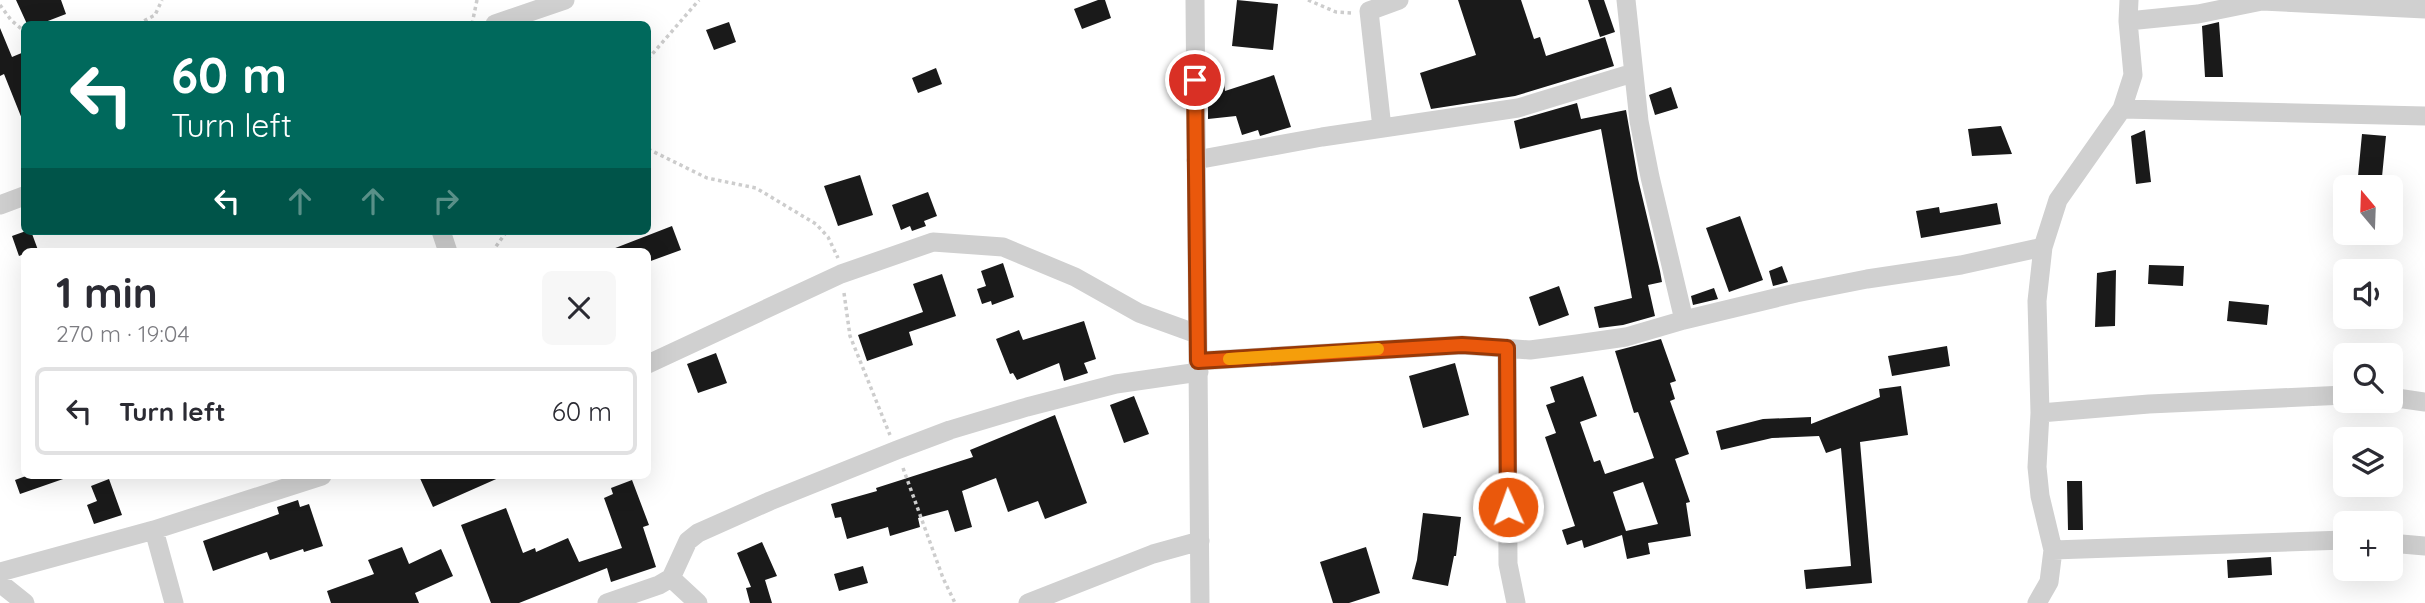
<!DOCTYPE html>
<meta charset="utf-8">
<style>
:root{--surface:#fff;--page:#f7f7f7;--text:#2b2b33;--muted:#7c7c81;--line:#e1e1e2}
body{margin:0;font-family:Quicksand,sans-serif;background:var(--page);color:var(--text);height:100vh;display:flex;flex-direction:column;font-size:26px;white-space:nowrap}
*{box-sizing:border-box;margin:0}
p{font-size:23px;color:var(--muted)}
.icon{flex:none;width:38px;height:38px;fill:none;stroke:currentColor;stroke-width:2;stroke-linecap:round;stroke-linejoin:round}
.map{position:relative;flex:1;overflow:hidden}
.sheet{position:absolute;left:21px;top:248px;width:630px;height:231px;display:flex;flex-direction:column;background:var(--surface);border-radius:10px;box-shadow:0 7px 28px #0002}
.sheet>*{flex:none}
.guide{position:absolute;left:21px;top:21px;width:630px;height:214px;border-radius:10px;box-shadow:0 7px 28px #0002;background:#00695c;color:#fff;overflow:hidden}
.needle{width:46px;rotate:341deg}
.tools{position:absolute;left:2333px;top:175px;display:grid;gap:14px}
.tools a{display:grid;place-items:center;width:70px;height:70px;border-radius:10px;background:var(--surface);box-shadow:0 7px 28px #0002;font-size:35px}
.pin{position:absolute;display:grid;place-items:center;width:60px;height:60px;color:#fff;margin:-30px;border:4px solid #fff;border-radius:50%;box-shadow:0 2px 7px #0007}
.me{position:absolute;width:77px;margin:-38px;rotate:358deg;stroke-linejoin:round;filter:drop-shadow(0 0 5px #0008)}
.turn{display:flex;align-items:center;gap:24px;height:147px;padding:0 35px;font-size:32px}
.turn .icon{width:91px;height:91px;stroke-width:2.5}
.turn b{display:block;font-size:49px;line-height:60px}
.lanes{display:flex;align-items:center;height:66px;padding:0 35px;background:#0003;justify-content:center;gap:35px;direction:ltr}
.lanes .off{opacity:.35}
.round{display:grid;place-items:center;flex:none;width:74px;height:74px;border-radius:10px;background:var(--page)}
.head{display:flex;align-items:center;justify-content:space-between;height:119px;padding:0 35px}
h1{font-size:42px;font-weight:700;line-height:52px}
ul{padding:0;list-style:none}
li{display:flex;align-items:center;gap:21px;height:88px;margin:0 14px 10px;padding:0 21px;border:4px solid var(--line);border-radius:10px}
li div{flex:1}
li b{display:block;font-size:26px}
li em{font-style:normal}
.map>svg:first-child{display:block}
.building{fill:#1a1a1a;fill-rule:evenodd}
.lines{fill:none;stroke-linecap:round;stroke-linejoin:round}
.path{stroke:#cdcdcd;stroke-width:3.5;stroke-dasharray:3.5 3.5;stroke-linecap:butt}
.street{stroke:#d0d0d0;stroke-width:19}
.route-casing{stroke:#983908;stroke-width:18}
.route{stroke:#ea580c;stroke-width:12}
.slow{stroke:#f59e0b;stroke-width:12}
</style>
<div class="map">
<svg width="2425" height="603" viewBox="0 0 2425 603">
<rect width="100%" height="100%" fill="#fff"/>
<path class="building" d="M16 0H61L66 14 40 24H27Z
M1098 0H1105L1111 18 1082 29 1074 9Z
M1237 0 1278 4 1273 50 1232 46Z
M1458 0H1521L1534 39 1540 37 1546 56 1605 37 1614 66 1515 96 1431 109 1420 73 1476 55Z
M1588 0H1604L1615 32 1600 37Z
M729 22 736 42 714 50 706 30Z
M2219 22 2223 77H2205L2202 26Z
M0 28 12 57 24 52V124L4 74 0 76Z
M936 68 942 84 918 93 912 78Z
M1274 75 1291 127 1260 136 1258 130 1242 135 1236 116 1208 119V84L1224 82 1225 91Z
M1671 87 1678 108 1655 115 1649 95Z
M1577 103 1581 119 1626 110 1638 179 1660 271 1662 282 1648 285 1655 316 1623 325 1599 328 1594 307 1632 298 1601 129 1520 149 1514 121Z
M2001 126 2012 154 1972 156 1968 129Z
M2145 130 2151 182 2136 184 2131 136Z
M2362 134 2386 136 2381 187H2357Z
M860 175 873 215 838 226 824 186Z
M928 192 937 216 924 221 926 226 912 231 910 226 901 230 892 205Z
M1997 203 2001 224 1921 238 1916 211 1939 207 1940 213Z
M1740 216 1763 280 1729 292 1706 228Z
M672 226 681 250 648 262V252H605Z
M26 231H31L38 250 24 252V254L19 256 12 236Z
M1003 263 1014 297 992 305 991 301 982 304 977 289 986 286 981 271Z
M2149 265 2184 266 2183 286 2148 284Z
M1782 266 1788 282 1773 286 1769 271Z
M2116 270 2115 326 2095 327 2097 273Z
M942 274 956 316 909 332 913 345 867 361 858 335 923 312 913 284Z
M1559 286 1569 315 1539 326 1529 297Z
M1714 288 1718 299 1693 305 1691 296Z
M2229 301 2269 305 2267 325 2227 321Z
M1084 321 1096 359 1084 363 1088 373 1064 381 1059 363 1017 380 1013 373 1010 374 996 339 1019 330 1023 340Z
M1661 339 1676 381 1670 383 1675 399 1670 401 1689 454 1675 459 1690 502 1686 503 1691 536 1648 543 1650 554 1627 559 1622 535 1584 548 1582 540 1567 545 1562 530 1575 526 1545 437 1556 433 1546 405 1555 402 1550 387 1583 376 1597 416 1580 422 1594 462 1600 460 1605 474 1654 458 1638 412 1634 413 1615 351ZM1643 482 1658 524 1626 531 1613 492Z
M1947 346 1950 366 1892 376 1888 356Z
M716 353 727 383 698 393 687 364Z
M1455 363 1469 415 1423 428 1409 376Z
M1901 386 1908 435 1860 442 1872 583 1806 589 1804 570 1851 566 1841 448 1826 453 1819 436 1772 438 1721 450 1716 431 1763 419 1811 417V424L1880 397 1879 389Z
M1134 396 1149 434 1124 443 1110 405Z
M1055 415 1087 503 1045 519 1038 501 1008 512 996 478 962 491 972 527 955 532 948 510 918 518 920 527 890 536 888 527 847 539 841 517 835 518 831 504 877 491 876 488 973 457 970 450Z
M26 476H65L66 478 20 494 15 480Z
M419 476H503L433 507Z
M109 479 122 515 94 524 87 505 97 501 91 486Z
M632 480 649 525 643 527 656 567 611 582 607 568 519 603H491L461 525 506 508 523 553 535 548 536 552 568 538 579 562 622 548 604 498 613 494 611 488Z
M2067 481H2082L2083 530H2068Z
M298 500 300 507 309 504 323 546 304 552 303 549 270 560 267 552 213 571 203 541 279 514 277 507Z
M1423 513 1461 517 1456 556H1454L1448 586 1412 579 1417 560Z
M762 542 777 576 765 580 772 603H750L746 588 751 587 737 553Z
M402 547 409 564 441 549 453 576 415 593 419 603H331L327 591 374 574 368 560Z
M1366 547 1380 593 1349 603H1333L1320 562Z
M2271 557 2272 575 2228 578 2227 560Z
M863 566 868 583 839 591 834 574Z"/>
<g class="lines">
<path class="path" d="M1308 0 1336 12 1352 13
M0 5 11 20 24 31
M138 24 155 15 162 0
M472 24 477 0
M648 59 699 0
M648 149 707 178 756 188 816 224 828 237 838 258
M492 252 507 231
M844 293 850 336 890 435
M903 468 943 578 955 603"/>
<path class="street" d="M1195 0 1200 603
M1626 0 1639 121 1650 177 1684 320
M2129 0 2128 21 2198 14 2262 1 2425 9
M495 24 565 0
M2122 109 2425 116
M1382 128 1369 11 1399 0
M1196 160 1322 137 1518 108 1633 73
M0 205 24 196
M441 231 448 252
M1507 348 1508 564 1516 603
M1198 361 1462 345 1530 350 1577 344 1626 337 1684 320 1796 293 1867 279 1961 265 2043 247
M648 364 841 274 933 242 1003 247 1075 277 1139 313 1197 334
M2390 397 2425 402
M2040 413 2149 404 2345 395
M154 530 174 603
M2390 543 2425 546
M2053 550 2345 540
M0 572 154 530 322 476
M671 578 698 603
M0 583 25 603
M607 603 659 585 671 578 688 541 698 533 770 501 897 450 950 430 1027 407 1116 384 1199 372
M1028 603 1153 554 1200 541
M2037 603 2049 582 2053 550 2040 496 2037 467 2040 413 2037 301 2043 247 2058 200 2122 109 2133 75 2128 21"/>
</g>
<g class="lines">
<defs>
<path id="route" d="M1195 80 1198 361 1462 345 1507 348 1508 507"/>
</defs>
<use href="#route" class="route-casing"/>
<use href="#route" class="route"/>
<path class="slow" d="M1229 359 1378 349"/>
</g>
</svg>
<div class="tools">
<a><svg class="needle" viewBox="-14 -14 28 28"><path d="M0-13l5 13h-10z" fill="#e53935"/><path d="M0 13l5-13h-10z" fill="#7c7c81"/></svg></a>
<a><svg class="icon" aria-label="sound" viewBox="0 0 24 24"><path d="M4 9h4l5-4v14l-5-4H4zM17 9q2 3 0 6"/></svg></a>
<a><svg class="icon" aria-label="search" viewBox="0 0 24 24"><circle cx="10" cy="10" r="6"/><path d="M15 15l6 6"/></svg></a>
<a><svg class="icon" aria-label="layers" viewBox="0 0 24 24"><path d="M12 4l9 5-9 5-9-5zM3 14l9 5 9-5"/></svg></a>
<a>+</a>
</div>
<div class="pin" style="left:1195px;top:80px;background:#d93025"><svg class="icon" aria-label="arrive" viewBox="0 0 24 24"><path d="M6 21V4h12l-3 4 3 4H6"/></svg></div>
<svg class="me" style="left:1508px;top:507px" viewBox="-20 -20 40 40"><circle r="17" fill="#ea580c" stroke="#fff" stroke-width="3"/><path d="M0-11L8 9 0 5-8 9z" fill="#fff"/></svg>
<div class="guide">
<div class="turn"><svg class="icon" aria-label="left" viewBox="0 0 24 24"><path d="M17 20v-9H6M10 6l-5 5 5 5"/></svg><div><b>60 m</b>Turn left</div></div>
<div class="lanes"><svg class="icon" aria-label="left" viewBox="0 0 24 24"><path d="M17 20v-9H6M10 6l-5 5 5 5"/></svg><svg class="icon off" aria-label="ahead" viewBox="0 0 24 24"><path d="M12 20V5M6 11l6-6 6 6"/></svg><svg class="icon off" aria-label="ahead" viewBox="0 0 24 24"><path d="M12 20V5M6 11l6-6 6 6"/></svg><svg class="icon off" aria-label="right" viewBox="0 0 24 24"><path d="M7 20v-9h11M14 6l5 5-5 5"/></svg></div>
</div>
<section class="sheet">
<div class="head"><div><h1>1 min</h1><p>270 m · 19:04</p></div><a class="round"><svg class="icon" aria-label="close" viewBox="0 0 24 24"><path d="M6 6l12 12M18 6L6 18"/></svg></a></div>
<ul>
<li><svg class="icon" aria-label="left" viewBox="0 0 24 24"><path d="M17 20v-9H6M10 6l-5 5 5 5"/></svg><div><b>Turn left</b></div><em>60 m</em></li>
</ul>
</section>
</div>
